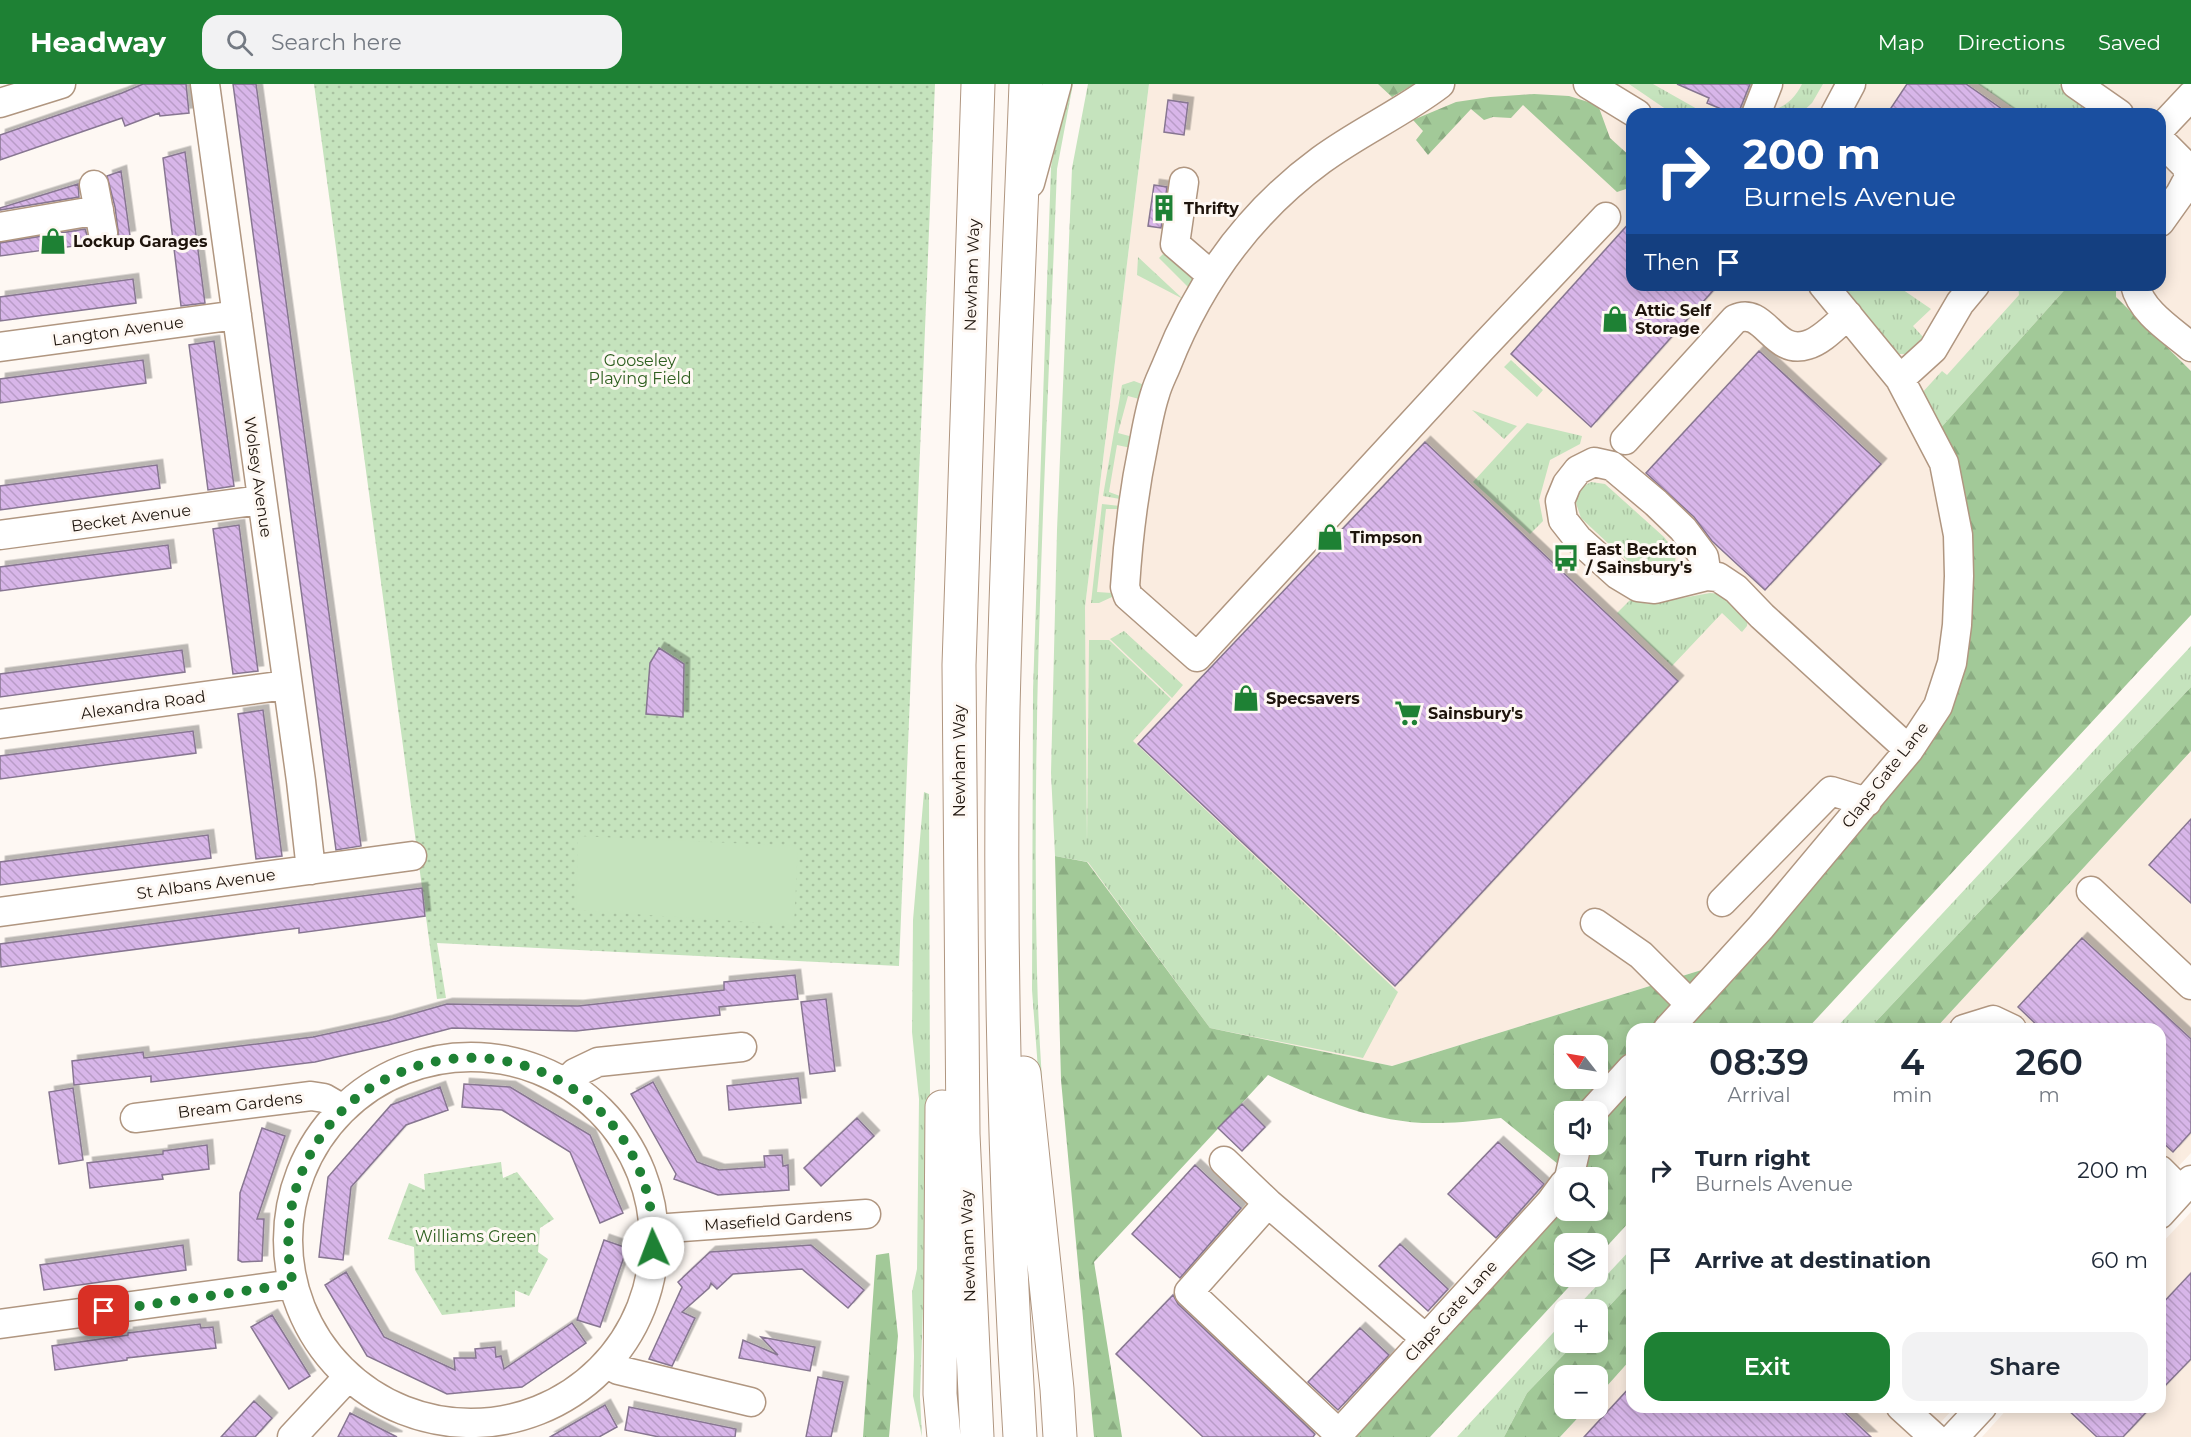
<!DOCTYPE html>
<meta charset="utf-8">
<style>
:root{--surface:#fff;--page:#f2f2f3;--text:#1f2937;--muted:#747a83;--accent:#1e8134}
body{margin:0;font-family:Montserrat,sans-serif;background:var(--page);color:var(--text);height:100vh;display:flex;flex-direction:column;font-size:22px;white-space:nowrap}
*{box-sizing:border-box;margin:0}
p{font-size:20px;color:var(--muted)}
.icon{flex:none;width:33px;height:33px;fill:none;stroke:currentColor;stroke-width:2;stroke-linecap:round;stroke-linejoin:round}
.map{position:relative;flex:1;overflow:hidden}
.panel{position:absolute;left:1626px;top:939px;width:540px;height:390px;display:flex;flex-direction:column;background:var(--surface);border-radius:18px;box-shadow:0 3px 15px #0003}
.panel>*{flex:none}
.hud{position:absolute;left:1626px;top:24px;width:540px;height:183px;border-radius:18px;box-shadow:0 3px 15px #0003;background:#1a4fa0;color:#fff;overflow:hidden}
.needle{width:39px;rotate:301deg}
.fabs{position:absolute;left:1554px;top:951px;display:grid;gap:12px}
.fabs a{display:grid;place-items:center;width:54px;height:54px;border-radius:12px;background:var(--surface);box-shadow:0 3px 15px #0003;font-size:30px}
.pin{position:absolute;display:grid;place-items:center;width:51px;height:51px;color:#fff;margin:-26px;border-radius:12px;box-shadow:0 3px 9px #0006}
.me{position:absolute;width:66px;margin:-33px;rotate:358deg;stroke-linejoin:round;filter:drop-shadow(0 0 4px #0008)}
.turn{display:flex;align-items:center;gap:21px;height:126px;padding:0 18px;font-size:27px}
.turn .icon{width:78px;height:78px;stroke-width:2.5}
.turn b{display:block;font-size:42px;line-height:51px}
.then{display:flex;align-items:center;height:57px;padding:0 18px;background:#0003;gap:12px;font-size:22px}
.eta{display:flex;justify-content:space-evenly;align-items:center;height:102px;text-align:center}
.eta b{font-size:36px;font-weight:600;line-height:42px}
.primary-button{display:flex;gap:12px;margin-top:auto;padding:12px 18px}
.primary-button a{flex:1;height:69px;border-radius:18px;background:var(--accent);color:#fff;font-size:24px;font-weight:600;line-height:69px;text-align:center}
.primary-button a+a{background:var(--page);color:var(--text)}
ul{padding:0;list-style:none}
li{display:flex;align-items:center;gap:18px;height:90px;padding:0 18px}
li div{flex:1}
li b{display:block;font-size:22px}
li em{font-style:normal}
header{display:flex;align-items:center;gap:36px;box-sizing:border-box;height:84px;padding:0 30px;background:var(--accent);color:#fff}
header strong{font-size:28px}
nav{display:flex;gap:33px;margin-inline-start:auto;font-size:21px}
.search{width:420px;height:54px;background:var(--page);display:flex;align-items:center;gap:15px;box-sizing:border-box;padding:0 21px;border-radius:18px;color:var(--muted);font-size:22px}
.map>svg:first-child{display:block}
.built{fill:#faece0}
.grass{fill:url(#grass-tufts)}
.forest{fill:url(#forest-firs);fill-rule:evenodd}
.park{fill:url(#park-dots)}
.pitch{fill:#c5e3bd}
.building{fill:url(#building-back-hatch);stroke:#877691;stroke-width:1.5;filter:url(#shadow)}
.lines{fill:none;stroke-linecap:round;stroke-linejoin:round}
.minor-casing{stroke:#b09680;stroke-width:31}
.highway-casing{stroke:#b09680;stroke-width:35}
.minor{stroke:#fff;stroke-width:28}
.highway{stroke:#fff;stroke-width:33}
.route{stroke:#1e8134;stroke-width:10;stroke-dasharray:0 18}
.labels{text-anchor:middle;dominant-baseline:central;stroke-width:6;stroke-linejoin:round;paint-order:stroke}
.poi-label{font-size:16px;font-weight:bold;fill:#1e140c;stroke:#fef8f3;text-anchor:start}
.street-label{font-size:16px;fill:#1e140c;stroke:#fef8f3}
.park-label{font-size:16px;fill:#2f6020;stroke:#fef8f3}
</style>
<header>
<strong>Headway</strong>
<div class="search"><svg class="icon" aria-label="search" viewBox="0 0 24 24"><circle cx="10" cy="10" r="6"/><path d="M15 15l6 6"/></svg>Search here</div>
<nav><a>Map</a><a>Directions</a><a>Saved</a></nav>
</header>
<div class="map">
<svg width="2191" height="1353" viewBox="0 0 2191 1353">
<defs>
<pattern id="grass-tufts" width="24" height="20" patternUnits="userSpaceOnUse" patternTransform="scale(1.5)"><rect width="24" height="20" fill="#c5e3bd"/><path d="M3 7l-1-3M5 7V3M7 7l1-3M15 17l-1-3M17 17v-4M19 17l1-3" fill="none" stroke="#a9c2a1"/></pattern>
<pattern id="forest-firs" width="22" height="20" patternUnits="userSpaceOnUse" patternTransform="scale(1.5)"><rect width="22" height="20" fill="#a2c998"/><path d="M5 1l3.5 6h-7zM16 11l3.5 6h-7z" fill="#8bac82"/></pattern>
<pattern id="park-dots" width="8" height="8" patternUnits="userSpaceOnUse" patternTransform="scale(1.5)"><rect width="8" height="8" fill="#c5e3bd"/><path d="M2 2h.1M6 6h.1" fill="none" stroke="#a9c2a1" stroke-width="1.8" stroke-linecap="round"/></pattern>
<pattern id="building-back-hatch" width="6" height="6" patternUnits="userSpaceOnUse" patternTransform="scale(1.5)"><rect width="6" height="6" fill="#d8b6e9"/><path d="M-1 5l2 2M0 0l6 6M5-1l2 2" fill="none" stroke="#b99cc7"/></pattern>
<filter id="shadow"><feDropShadow dx="5.5" dy="-5.5" stdDeviation="0" flood-color="#0004"/></filter>
</defs>
<rect width="100%" height="100%" fill="#fef8f3"/>
<path class="built" d="M1149 0H2191V287L2115 213 2116 201H2160V30H1632V201H2069L1938 347 1960 405 1948 618 1708 884 1392 982 1210 944 1087 778 1085 523Z
M2191 667V1069L2160 1102V945H1935Z
M2191 1128V1353H1982L2009 1323H2160V1161Z
M1632 1274V1323H1955L1927 1353H1560L1586 1325 1598 1324V1312Z"/>
<path class="grass" d="M1067 0H1073L1057 85C1047 352 1031 620 1037 888 1039 980 1048 1072 1056 1164L1053 1183 1032 906 1033 606 1051 83Z
M1088 0H1149L1085 523 1087 760 1089 556H1109L1171 615 1133 657 1398 908 1363 974 1210 944 1088 778 1055 772 1051 689 1057 446 1072 84Z
M1629 0H1653L1706 30H1673Z
M1802 0H1823L1812 19 1800 30H1760C1780 25 1792 20 1802 0Z
M1978 0H2059L2099 30H2022Z
M1167 166 1197 193 1190 205 1159 174Z
M1138 173 1183 215 1137 191Z
M1842 201H1896L1931 225 1913 242 1923 253 1906 270H1897Z
M2018 201H2069L1938 347 1921 310 1942 287 1947 291 2019 211Z
M1511 276 1543 306 1537 313 1504 283Z
M1134 297 1147 302 1143 316 1128 312 1118 349 1133 353 1131 364 1117 361 1109 408 1120 412V415L1103 412 1122 301Z
M1472 326 1517 342 1504 355Z
M1527 339 1582 352 1580 360 1550 376 1539 416 1543 437 1530 450 1473 398Z
M1591 398 1605 400 1664 453 1676 469 1674 488 1662 494 1641 488 1612 463 1581 434 1576 419 1579 405Z
M1102 420 1120 422 1119 425H1106L1097 508 1112 509V513L1099 519H1091Z
M1710 509 1723 510 1748 534 1747 542 1742 548 1722 529 1672 582 1617 529 1630 516 1649 520Z
M1124 547 1183 601 1172 614 1110 555Z
M2191 562V603L1869 945H1835Z
M924 708 929 710 930 1020 920 1313 922 1353 913 1312 914 1272 912 1208 917 1185 919 1015 912 948 913 836Z
M1632 1164V1198L1598 1234V1226L1575 1225Z
M1564 1237V1258L1575 1259 1527 1309 1504 1353H1457Z"/>
<path class="forest" d="M1378 0H1414L1392 13Z
M1534 10 1569 12 1598 21 1610 54 1632 74V103L1617 108 1523 21 1511 34 1493 33 1484 36 1471 25 1428 71 1416 56 1423 47 1413 36 1456 18 1490 13Z
M2069 201H2116V213L2191 287V531L1807 945H1632V1135L1598 1172V1160H1564V1192L1578 1193 1430 1353H1354L1564 1122V1126H1598V1094L1574 1093 1501 1034C1481 1036 1460 1039 1440 1039 1379 1041 1322 1016 1268 991L1094 1178 1122 1353H1094L1061 996 1055 772 1087 778 1210 944 1392 982 1708 884 1919 667 1964 562 1938 347ZM1564 962H1598V994H1564ZM1564 1028H1598V1060H1564Z
M2191 603V667L1935 945H1869Z
M889 1169 898 1252 889 1353H863L876 1171Z
M1632 1198V1274L1598 1312V1292H1564V1324L1586 1325 1560 1353H1504L1527 1309 1575 1259 1598 1258V1234Z"/>
<path class="park" d="M314 0H935L899 882 437 859 446 914 437 915Z
M501 1078 503 1094 517 1088 554 1135 540 1144 538 1168 548 1175 529 1212 515 1206V1223L442 1231 415 1186 414 1163 388 1155 409 1099 425 1106 424 1090Z"/>
<path class="pitch" d="M578 752 798 762 794 841 576 826Z"/>
<path class="building" d="M143 0H186L189 29 160 32 159 29 125 42 122 34 0 76V51L122 9Z
M233 0H256L361 762 336 766Z
M1677 0H1750L1738 30H1733L1707 19 1709 14Z
M1907 0H1966L2009 30H1887Z
M1168 16 1188 19 1184 51 1164 48Z
M185 68 205 219 181 222 163 74Z
M121 87 130 152 119 154 115 123 107 92Z
M78 100 79 113 0 126V124Z
M1154 101 1167 103 1161 144 1148 142Z
M1632 136V201H1718L1591 343 1511 270Z
M85 145 90 160 0 172V159Z
M133 195 136 219 0 237V213Z
M214 257 234 402 208 406 189 261Z
M1759 267 1881 380 1765 506 1712 457 1694 433 1646 389Z
M143 276 146 299 0 319V295Z
M1425 358 1678 597 1395 902 1138 660Z
M157 381 160 404 0 426V402Z
M239 441 258 587 233 590 213 445Z
M168 461 171 484 0 507V483Z
M659 564 684 580 683 633 646 630 650 579Z
M182 566 185 588 0 613V590Z
M263 626 282 772 256 775 238 630Z
M193 647 196 669 0 695V672Z
M2191 735V819L2149 781Z
M208 751 211 774 0 801V778Z
M422 804 425 832 299 849V844L1 883 0 860Z
M2082 854 2191 955V1048L2173 1068 2160 1056V945H2041L2018 923Z
M795 891 798 915 719 923 720 931 576 947 452 944 388 961 315 978 151 998V992L74 1001 72 977 143 968 144 974 313 953 387 937 447 920 578 922 724 906V898Z
M826 915 835 987 810 990 801 918Z
M798 994 801 1019 729 1026 727 1002Z
M653 998 697 1078 719 1086 765 1083 764 1072 782 1071 783 1082 788 1081 789 1106 718 1111 674 1095 676 1090 631 1010Z
M464 1000 510 1003 590 1051 623 1129 600 1139 570 1068 502 1026 462 1023Z
M440 1003 448 1026 406 1041 351 1103 343 1176 319 1173 328 1093 391 1021Z
M73 1004 83 1076 59 1080 49 1008Z
M1242 1020 1265 1043 1242 1067 1218 1044Z
M857 1034 874 1052 821 1102 804 1084Z
M262 1044 285 1052 257 1135H264L262 1177 242 1178 238 1176 240 1109Z
M1498 1058 1544 1100 1496 1154 1448 1110Z
M207 1061 209 1085 162 1091 163 1095 90 1104 87 1079 163 1070V1067Z
M1195 1081 1241 1124 1180 1194 1132 1150Z
M604 1156 627 1164 600 1243 577 1236Z
M1400 1160 1448 1205 1428 1227 1379 1182Z
M183 1161 186 1186 44 1206 40 1181Z
M811 1161 864 1206 848 1224 802 1185 733 1190 717 1205 711 1199 709 1204 682 1228 695 1234 672 1282 649 1275 682 1203 678 1198 710 1168Z
M346 1188 384 1253 455 1286 454 1274H476L475 1265 495 1263 496 1273 501 1272 504 1285 572 1239 586 1259 522 1303 447 1310 367 1272 325 1201Z
M2191 1189V1275L2160 1307V1222Z
M1173 1211 1178 1220 1315 1350 1313 1353H1203L1116 1270Z
M272 1231 310 1292 289 1305 251 1243Z
M200 1240 201 1244 213 1243 216 1264 127 1274V1276L55 1286 52 1262 128 1251V1249Z
M1360 1244 1389 1271 1338 1326 1308 1298Z
M761 1253 815 1263 810 1287 739 1274 743 1256 778 1271Z
M818 1293 843 1298 831 1353H806Z
M1632 1301V1323H1839L1871 1353H1584Z
M254 1317 272 1334 255 1353H221Z
M605 1321 617 1343 599 1353H550Z
M629 1323 736 1345 735 1353H659L625 1346Z
M2065 1323H2151L2123 1353H2097Z
M350 1329 397 1353H338Z"/>
<g class="lines">
<defs>
<path id="minor" d="M205 0 301 697 311 786
M1440 0C1402 29 1359 48 1321 76 1250 128 1199 199 1167 280 1163 290 1158 299 1155 310 1150 325 1147 342 1144 358 1134 406 1128 454 1125 503L1128 512 1197 573 1481 265 1606 133
M1588 0 1637 30
M2076 0 2119 30
M0 19 61 0
M1757 28 1768 0
M1835 30 1851 0
M2160 45 2191 12
M2160 56 2186 82 2189 93 2180 110 2160 138
M1184 98 1175 160 1211 191
M1030 99 1057 0
M94 101 103 149
M0 143 99 126
M2135 201C2141 228 2171 246 2191 263
M0 263 237 231
M1900 295 1933 265 1960 219 1975 201
M1625 356 1735 235C1765 221 1773 272 1807 261 1822 257 1836 241 1848 231
M0 451 261 416
M1707 492 1704 473 1683 445 1656 419 1612 382 1594 378 1578 386 1567 400 1560 417 1563 436 1578 455 1618 491 1638 503 1655 505 1707 492 1718 493 1736 505 1762 532 1909 666
M0 640 286 601
M2091 807 2191 901
M1722 818 1831 707 1867 718
M0 828 412 772
M1595 839 1641 871 1690 920
M1668 945 1761 843 1909 666 1938 622 1952 579 1957 541 1959 492 1958 451 1944 379 1900 295 1823 201
M1964 945 1993 936 2012 945
M288 1156a183 183 0 1 1 366 0a183 183 0 1 1-366 0Z
M565 999 575 989 598 978 742 963
M1592 1028 1632 984
M135 1034 311 1012 324 1014 343 1025
M1224 1077 1268 1119 1425 1254
M2160 1086 2181 1107
M1569 1094 1577 1060
M1268 1119 1189 1208 1339 1350
M2160 1130 2191 1096
M654 1145 866 1130
M0 1240 293 1200
M607 1279 618 1286 751 1318
M1901 1323 1934 1353
M292 1353 348 1293
M1336 1353 1550 1119 1564 1100
M1954 1353 1982 1323"/>
<path id="highway" d="M1024 989 1057 1305 1060 1353
M942 1023 940 1310 944 1353
M977 1353 963 1050 959 581 978 0
M1020 1353C1005 1111 999 868 1003 625 1008 417 1018 208 1026 0"/>
</defs>
<use href="#minor" class="minor-casing"/>
<use href="#highway" class="highway-casing"/>
<use href="#minor" class="minor"/>
<use href="#highway" class="highway"/>
</g>
<g class="lines">
<path class="route" d="M104 1227 293 1200C283 1155 289 1109 311 1069 329 1035 357 1008 392 992 517 933 658 1025 653 1164"/>
</g>
<defs>
<symbol id="building-bare" viewBox="-9 -9 18 18"><path d="M-4-6H4V6H1V3H-1V6H-4ZM-2.5-4.3h1.7v1.8h-1.7ZM.8-4.3h1.7v1.8H.8ZM-2.5-1h1.7V.8h-1.7ZM.8-1h1.7V.8H.8Z" fill="#1e8134" stroke="#fef8f3" stroke-width="2.5" paint-order="stroke"/></symbol>
<symbol id="shop-bare" viewBox="-9 -9 18 18"><path d="M-5-2.5h2.3a2.7 3.5 0 0 1 5.4 0H5L5.5 6h-11ZM-1.5-2.5h3a1.5 2.3 0 0 0-3 0Z" fill="#1e8134" stroke="#fef8f3" stroke-width="2.5" paint-order="stroke"/></symbol>
<symbol id="bus-bare" viewBox="-9 -9 18 18"><path d="M-5-6H5V4H4V6H2V4H-2V6H-4V4H-5ZM-3.5-4V0h7V-4ZM-3.5 1.2v1.5H-2V1.2ZM2 1.2v1.5H3.5V1.2Z" fill="#1e8134" stroke="#fef8f3" stroke-width="2.5" paint-order="stroke"/></symbol>
<symbol id="supermarket-bare" viewBox="-9 -9 18 18"><path d="M-6-5.5h2.5l.6 2H6L4.5 2H-2.5L-4.4-4H-6ZM-1.5 3.2a1.3 1.3 0 1 0 .1 0ZM3 3.2a1.3 1.3 0 1 0 .1 0Z" fill="#1e8134" stroke="#fef8f3" stroke-width="2.5" paint-order="stroke"/></symbol>
</defs>
<g fill-rule="evenodd">
<use href="#building-bare" x="1145" y="105" width="38" height="38"/>
<use href="#shop-bare" x="34" y="138" width="38" height="38"/>
<use href="#shop-bare" x="1596" y="216" width="38" height="38"/>
<use href="#shop-bare" x="1311" y="434" width="38" height="38"/>
<use href="#bus-bare" x="1547" y="455" width="38" height="38"/>
<use href="#shop-bare" x="1227" y="595" width="38" height="38"/>
<use href="#supermarket-bare" x="1389" y="610" width="38" height="38"/>
</g>
<g class="labels">
<g class="poi-label">
<text x="1184" y="124">Thrifty</text>
<text x="73" y="157">Lockup Garages</text>
<text x="1635" y="226">Attic Self<tspan x="1635" dy="18">Storage</tspan></text>
<text x="1350" y="453">Timpson</text>
<text x="1586" y="465">East Beckton<tspan x="1586" dy="18">/ Sainsbury's</tspan></text>
<text x="1266" y="614">Specsavers</text>
<text x="1428" y="629">Sainsbury's</text>
</g>
<g class="street-label">
<text transform="translate(972 191) rotate(-88)">Newham Way</text>
<text transform="translate(118 247) rotate(-8)">Langton Avenue</text>
<text transform="translate(258 393) rotate(82)">Wolsey Avenue</text>
<text transform="translate(131 434) rotate(-8)">Becket Avenue</text>
<text transform="translate(143 621) rotate(-8)">Alexandra Road</text>
<text transform="translate(959 677) rotate(-90)">Newham Way</text>
<text transform="translate(1885 691) rotate(-52)">Claps Gate Lane</text>
<text transform="translate(206 800) rotate(-8)">St Albans Avenue</text>
<text transform="translate(240 1021) rotate(-7)">Bream Gardens</text>
<text transform="translate(778 1136) rotate(-4)">Masefield Gardens</text>
<text transform="translate(968 1162) rotate(-92)">Newham Way</text>
<text transform="translate(1451 1227) rotate(-48)">Claps Gate Lane</text>
</g>
<g class="park-label">
<text x="640" y="276">Gooseley<tspan x="640" dy="18">Playing Field</tspan></text>
<text x="476" y="1152">Williams Green</text>
</g>
</g>
</svg>
<div class="fabs">
<a><svg class="needle" viewBox="-14 -14 28 28"><path d="M0-13l5 13h-10z" fill="#e53935"/><path d="M0 13l5-13h-10z" fill="#747a83"/></svg></a>
<a><svg class="icon" aria-label="sound" viewBox="0 0 24 24"><path d="M4 9h4l5-4v14l-5-4H4zM17 9q2 3 0 6"/></svg></a>
<a><svg class="icon" aria-label="search" viewBox="0 0 24 24"><circle cx="10" cy="10" r="6"/><path d="M15 15l6 6"/></svg></a>
<a><svg class="icon" aria-label="layers" viewBox="0 0 24 24"><path d="M12 4l9 5-9 5-9-5zM3 14l9 5 9-5"/></svg></a>
<a>+</a>
<a>−</a>
</div>
<div class="pin" style="left:104px;top:1227px;background:#d93025"><svg class="icon" aria-label="arrive" viewBox="0 0 24 24"><path d="M6 21V4h12l-3 4 3 4H6"/></svg></div>
<svg class="me" style="left:653px;top:1164px" viewBox="-20 -20 40 40"><circle r="19" fill="#fff"/><path d="M0-13L10 11 0 6-10 11z" fill="#1e8134"/></svg>
<div class="hud">
<div class="turn"><svg class="icon" aria-label="right" viewBox="0 0 24 24"><path d="M7 20v-9h11M14 6l5 5-5 5"/></svg><div><b>200 m</b>Burnels Avenue</div></div>
<div class="then">Then<svg class="icon" aria-label="arrive" viewBox="0 0 24 24"><path d="M6 21V4h12l-3 4 3 4H6"/></svg></div>
</div>
<section class="panel">
<div class="eta">
<div><b>08:39</b><p>Arrival</p></div>
<div><b>4</b><p>min</p></div>
<div><b>260</b><p>m</p></div>
</div>
<ul>
<li><svg class="icon" aria-label="right" viewBox="0 0 24 24"><path d="M7 20v-9h11M14 6l5 5-5 5"/></svg><div><b>Turn right</b><p>Burnels Avenue</p></div><em>200 m</em></li>
<li><svg class="icon" aria-label="arrive" viewBox="0 0 24 24"><path d="M6 21V4h12l-3 4 3 4H6"/></svg><div><b>Arrive at destination</b></div><em>60 m</em></li>
</ul>
<div class="primary-button"><a>Exit</a><a>Share</a></div>
</section>
</div>
